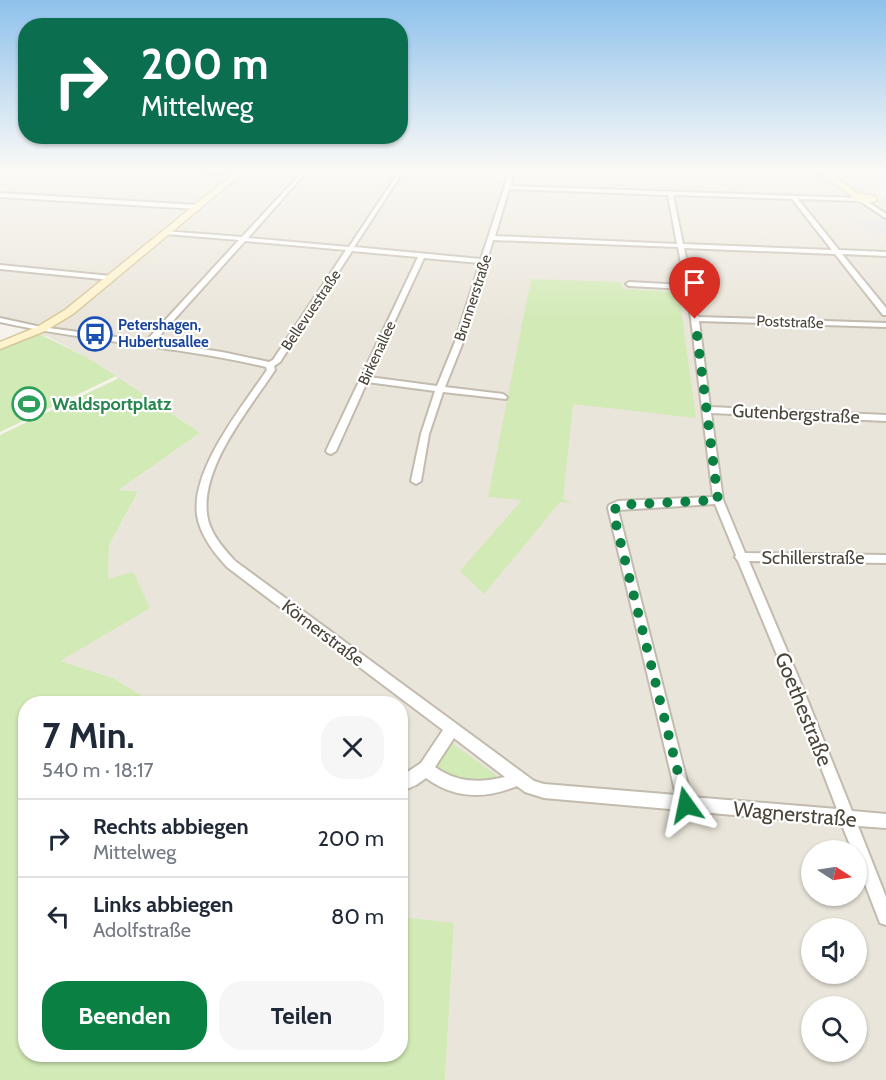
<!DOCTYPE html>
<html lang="de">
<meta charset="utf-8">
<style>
:root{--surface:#fff;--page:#f6f6f7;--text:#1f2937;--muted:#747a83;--line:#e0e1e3;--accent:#0b8043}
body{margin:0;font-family:Cabin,sans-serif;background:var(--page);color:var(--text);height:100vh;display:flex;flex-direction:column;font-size:22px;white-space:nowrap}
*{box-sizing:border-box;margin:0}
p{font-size:20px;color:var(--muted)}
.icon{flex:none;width:33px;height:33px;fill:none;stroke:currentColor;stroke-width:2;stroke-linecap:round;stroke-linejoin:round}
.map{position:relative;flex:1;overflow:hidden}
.side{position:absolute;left:18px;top:696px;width:390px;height:366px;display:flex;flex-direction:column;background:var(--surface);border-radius:24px;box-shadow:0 2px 4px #0004}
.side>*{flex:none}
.hud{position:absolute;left:18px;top:18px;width:390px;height:126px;border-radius:24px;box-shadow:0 2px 4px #0004;background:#0b6e4f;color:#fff;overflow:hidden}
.needle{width:39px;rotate:102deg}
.tools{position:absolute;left:801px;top:840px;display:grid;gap:12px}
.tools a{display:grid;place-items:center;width:66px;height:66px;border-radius:50%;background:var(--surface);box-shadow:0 2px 4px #0004;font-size:30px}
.pin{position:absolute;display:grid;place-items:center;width:51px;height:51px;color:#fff;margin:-62px -26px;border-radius:50% 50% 50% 0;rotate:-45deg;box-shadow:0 0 6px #0007}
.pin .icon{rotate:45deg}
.me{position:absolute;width:66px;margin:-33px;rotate:348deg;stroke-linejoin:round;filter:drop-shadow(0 0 4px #0008)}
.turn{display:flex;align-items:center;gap:21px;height:126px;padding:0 24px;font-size:27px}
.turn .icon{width:78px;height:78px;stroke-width:2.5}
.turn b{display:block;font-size:42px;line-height:51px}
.round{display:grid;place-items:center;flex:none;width:63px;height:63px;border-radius:24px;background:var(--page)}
.headline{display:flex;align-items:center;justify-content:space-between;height:102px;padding:0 24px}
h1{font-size:36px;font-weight:700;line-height:45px}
.primary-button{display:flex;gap:12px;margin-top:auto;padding:12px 24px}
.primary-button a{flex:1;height:69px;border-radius:24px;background:var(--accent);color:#fff;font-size:24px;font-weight:700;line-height:69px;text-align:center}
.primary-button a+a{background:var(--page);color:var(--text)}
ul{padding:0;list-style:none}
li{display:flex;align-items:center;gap:18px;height:78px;padding:0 24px;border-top:2px solid var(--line)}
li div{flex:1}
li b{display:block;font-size:22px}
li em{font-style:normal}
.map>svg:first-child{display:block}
.residential{fill:#eae5da;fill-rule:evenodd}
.green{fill:#d2eab5}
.parking{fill:#e5e3e0}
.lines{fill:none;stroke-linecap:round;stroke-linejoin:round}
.stream{stroke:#a9d4f2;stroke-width:1.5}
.street-casing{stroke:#c2bbae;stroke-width:4}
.secondary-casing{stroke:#d6c79b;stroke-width:3}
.street{fill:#fff;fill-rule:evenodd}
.secondary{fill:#fff3cd;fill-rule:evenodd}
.route{stroke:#0b8043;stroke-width:10;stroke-dasharray:0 18}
.labels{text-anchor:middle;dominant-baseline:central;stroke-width:4.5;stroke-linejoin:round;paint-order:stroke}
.far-street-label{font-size:15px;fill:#4b4439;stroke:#fff}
.far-transit-label{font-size:15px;font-weight:bold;fill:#164399;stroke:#fff;text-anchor:start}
.leisure-label{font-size:18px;font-weight:bold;fill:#27864d;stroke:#fff;text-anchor:start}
.street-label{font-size:18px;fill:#4b4439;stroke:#fff}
.near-street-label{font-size:21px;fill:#4b4439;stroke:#fff}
</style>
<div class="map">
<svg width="886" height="1080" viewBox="0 0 886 1080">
<rect width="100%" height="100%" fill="#f6f3ec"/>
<path class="residential" d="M0 170H886V185L877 188 880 194 886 197V1080H445L454 924 401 917 400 704 154 703 113 678 59 661 108 579 109 545 138 493 117 490 200 433 86 357 46 336 24 333 25 329 0 322ZM812 850H856V896H812ZM812 928H856V974H812ZM812 1006H856V1052H812Z"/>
<path class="green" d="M531 279 621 282 623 289 674 292 679 294 696 418 573 404 563 499 572 503 560 502 484 594 460 571 522 500 488 497Z
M39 334 86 357 116 376 0 432V349Z
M119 378 200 433 118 490 138 492 109 545 108 579 133 572 150 608 60 661 113 678 154 703 26 704V1054H400L401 917 454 923 445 1080H0V435Z
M449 741 497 776C485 792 457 779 440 776 433 760 438 753 449 741Z"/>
<path class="parking" d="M848 218 882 219 886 220V234L877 237 858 227 861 226Z"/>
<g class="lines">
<path class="stream" d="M795 170 824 177"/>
<defs>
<path id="street" d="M190 170H201L238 175 236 176Z
M304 170H308L248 238 349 247 400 170H404L354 247 481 259 510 170H514L510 186 859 198 865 200 886 214V218L884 217 860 201 798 199 839 250 886 252V256L842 254 886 308V315H883L835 254 684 248 698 317 886 323V327L699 321 710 407 886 415V421L711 413 723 500 745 553 886 555V563L749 561 799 679 852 811 886 814V828L858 826 886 897V925L880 923 856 861V850H852L842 825 689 811 686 812 681 810 544 798 525 792 517 786C485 799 454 799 426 778L416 785 400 792V777L421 763 443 730 227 567C214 553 200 535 197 515 191 469 242 407 267 370L266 367C178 346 88 342 0 322V318L41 327 146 341 239 240 166 234 163 232 164 231 242 237ZM509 189 668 195 677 244 495 236ZM673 195 792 199 832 250 683 244ZM493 240 678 247 685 285 629 282 626 284 629 286 686 289 691 319 713 497 618 501 609 505 608 508 676 795 544 784 534 781 235 561C223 548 209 532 207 514 201 466 250 408 275 370L274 366 280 362 352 251 418 257 326 451 328 453 331 454 336 451 367 382 435 391 421 434 411 481 416 484 421 481 429 434 443 392 506 399 507 397 503 394 445 387 463 342ZM245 241 346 250 273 360 269 362 222 352 154 342ZM424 258 480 263 455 342 437 386 369 377ZM715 504 736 555 735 557 738 561 787 679 837 809 691 797 618 510ZM454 738 505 777C480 783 457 783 435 767Z
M0 193 197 205 200 207 197 209 0 197Z
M0 265 111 276 114 278 111 280 0 269Z"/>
<path id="secondary" d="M238 170H246L73 314 45 331 0 349V342L37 327 65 310Z
M817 170H825L859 194 875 196 877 201 863 203 853 200V197Z"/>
</defs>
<use href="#street" class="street-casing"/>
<use href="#secondary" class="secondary-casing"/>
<use href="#street" class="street"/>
<use href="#secondary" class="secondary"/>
</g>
<linearGradient id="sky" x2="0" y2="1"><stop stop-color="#8fc1ec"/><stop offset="0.53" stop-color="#fbfaf6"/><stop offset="1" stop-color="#fbfaf6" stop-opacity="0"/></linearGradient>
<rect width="886" height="321" fill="url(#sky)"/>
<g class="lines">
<path class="route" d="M686 805 613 512 618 505 718 500 695 319"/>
</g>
<defs>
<symbol id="bus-ring" viewBox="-11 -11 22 22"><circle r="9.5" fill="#fff" stroke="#1a4fb4" stroke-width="1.5"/><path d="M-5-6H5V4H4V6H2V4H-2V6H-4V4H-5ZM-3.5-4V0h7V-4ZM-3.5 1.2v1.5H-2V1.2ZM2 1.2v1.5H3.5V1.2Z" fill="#1a4fb4"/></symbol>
<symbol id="stadium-ring" viewBox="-11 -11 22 22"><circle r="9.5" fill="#fff" stroke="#2e9e5b" stroke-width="1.5"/><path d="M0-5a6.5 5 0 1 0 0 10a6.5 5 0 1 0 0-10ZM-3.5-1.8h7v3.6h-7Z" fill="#2e9e5b"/></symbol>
</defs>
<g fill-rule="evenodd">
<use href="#bus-ring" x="76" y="315" width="38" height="38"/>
<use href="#stadium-ring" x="10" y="385" width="38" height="38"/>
</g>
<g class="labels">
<g class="far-street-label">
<text transform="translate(473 298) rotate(-72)">Brunnerstraße</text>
<text transform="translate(311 310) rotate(-56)">Bellevuestraße</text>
<text transform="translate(790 322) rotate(2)">Poststraße</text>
<text transform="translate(377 353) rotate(-65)">Birkenallee</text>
</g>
<g class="far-transit-label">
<text x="118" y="325">Petershagen,<tspan x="118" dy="17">Hubertusallee</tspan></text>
</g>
<g class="leisure-label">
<text x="52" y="404">Waldsportplatz</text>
</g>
<g class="street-label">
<text transform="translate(796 414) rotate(3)">Gutenbergstraße</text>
<text x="813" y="558">Schillerstraße</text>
<text transform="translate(323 633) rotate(37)">Körnerstraße</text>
</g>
<g class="near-street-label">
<text transform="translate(804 709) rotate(68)">Goethestraße</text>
<text transform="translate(795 814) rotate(5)">Wagnerstraße</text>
</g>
</g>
</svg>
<div class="tools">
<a><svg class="needle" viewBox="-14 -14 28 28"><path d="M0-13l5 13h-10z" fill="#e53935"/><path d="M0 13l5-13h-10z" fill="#747a83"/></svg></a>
<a><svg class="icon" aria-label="sound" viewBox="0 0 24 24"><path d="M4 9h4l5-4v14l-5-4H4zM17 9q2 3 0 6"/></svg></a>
<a><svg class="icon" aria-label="search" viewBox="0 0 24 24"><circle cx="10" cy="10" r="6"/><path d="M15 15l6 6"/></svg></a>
</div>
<div class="pin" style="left:695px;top:319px;background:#d93025"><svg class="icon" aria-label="arrive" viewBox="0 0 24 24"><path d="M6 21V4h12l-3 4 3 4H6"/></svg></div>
<svg class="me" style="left:686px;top:805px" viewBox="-20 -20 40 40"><path d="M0-17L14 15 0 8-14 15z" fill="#0b8043" stroke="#fff" stroke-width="4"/></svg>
<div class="hud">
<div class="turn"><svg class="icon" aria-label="right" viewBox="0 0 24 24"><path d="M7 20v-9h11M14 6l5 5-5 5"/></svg><div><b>200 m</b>Mittelweg</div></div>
</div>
<section class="side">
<div class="headline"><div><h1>7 Min.</h1><p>540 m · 18:17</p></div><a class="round"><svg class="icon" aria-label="close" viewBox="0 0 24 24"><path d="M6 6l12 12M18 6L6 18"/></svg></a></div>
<ul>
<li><svg class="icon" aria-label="right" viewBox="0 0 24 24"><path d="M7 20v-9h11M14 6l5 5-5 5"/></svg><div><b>Rechts abbiegen</b><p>Mittelweg</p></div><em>200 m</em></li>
<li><svg class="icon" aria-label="left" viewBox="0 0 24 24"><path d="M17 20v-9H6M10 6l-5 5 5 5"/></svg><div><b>Links abbiegen</b><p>Adolfstraße</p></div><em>80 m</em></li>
</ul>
<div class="primary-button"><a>Beenden</a><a>Teilen</a></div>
</section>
</div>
